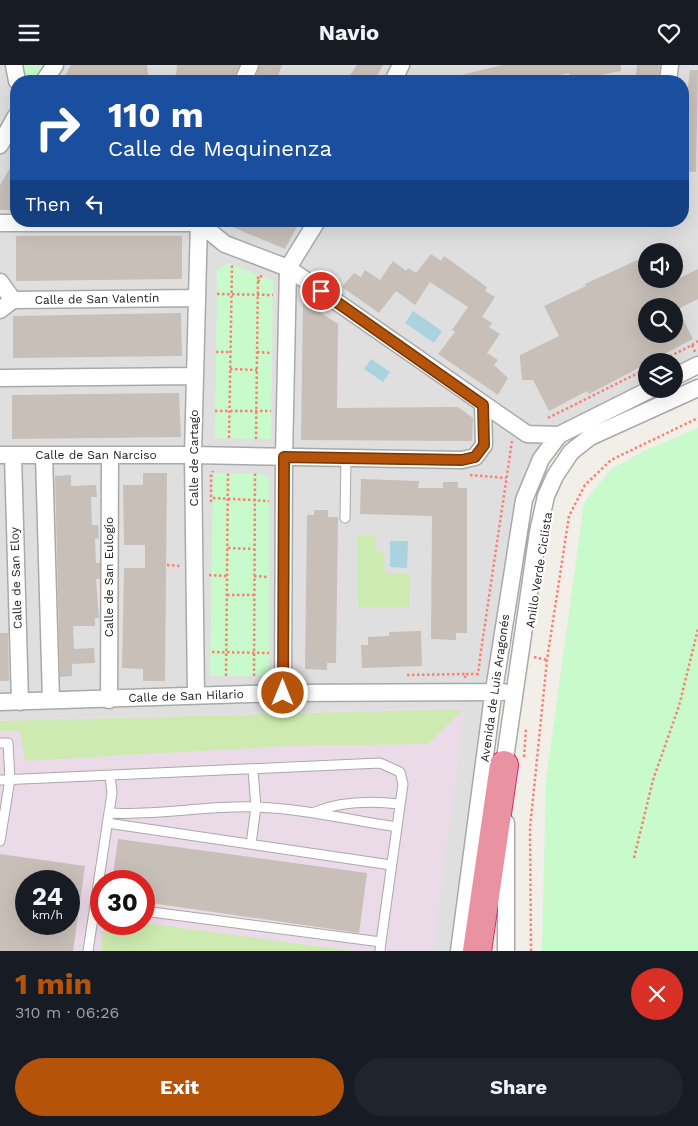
<!DOCTYPE html>
<meta charset="utf-8">
<style>
:root{--surface:#171b24;--page:#20242c;--text:#f1f3f6;--muted:#9ea1a6;--accent:#b45309}
body{margin:0;font-family:"Work Sans",sans-serif;background:var(--page);color:var(--text);height:100vh;display:flex;flex-direction:column;font-size:19px;white-space:nowrap}
*{box-sizing:border-box;margin:0}
p{font-size:16px;color:var(--muted)}
.icon{flex:none;width:28px;height:28px;fill:none;stroke:currentColor;stroke-width:2;stroke-linecap:round;stroke-linejoin:round}
.map{position:relative;height:886px;overflow:hidden}
.side{display:flex;flex-direction:column;background:var(--surface);flex:1}
.side>*{flex:none}
.guide{position:absolute;left:10px;top:10px;width:679px;height:152px;border-radius:20px;box-shadow:0 5px 20px #0002;background:#1a4fa0;color:#fff;overflow:hidden}
.buttons{position:absolute;left:638px;top:178px;display:grid;gap:10px}
.buttons a{display:grid;place-items:center;width:45px;height:45px;border-radius:50%;background:var(--surface);box-shadow:0 5px 20px #0002;font-size:25px}
.speed{position:absolute;left:15px;top:805px;display:flex;gap:10px;font-size:25px;font-weight:700;text-align:center}
.speed>*{display:grid;place-content:center;width:65px;height:65px;border-radius:50%;background:var(--surface);box-shadow:0 5px 20px #0002;line-height:1}
.speed small{font-size:12px;font-weight:400}
.speed .limit{border:8px solid #d22;background:#fff;color:#111}
.pin{position:absolute;display:grid;place-items:center;width:42px;height:42px;color:#fff;margin:-21px;border:2px solid #fff;border-radius:50%;box-shadow:0 1px 5px #0007}
.me{position:absolute;width:55px;margin:-28px;rotate:0deg;stroke-linejoin:round;filter:drop-shadow(0 0 4px #0008)}
.turn{display:flex;align-items:center;gap:18px;height:105px;padding:0 15px;font-size:22px}
.turn .icon{width:65px;height:65px;stroke-width:2.5}
.turn b{display:block;font-size:35px;line-height:42px}
.then{display:flex;align-items:center;height:48px;padding:0 15px;background:#0003;gap:10px;font-size:19px}
.round{display:grid;place-items:center;flex:none;width:52px;height:52px;border-radius:26px;background:var(--page)}
.overview{display:flex;align-items:center;justify-content:space-between;height:85px;padding:0 15px}
h1{font-size:30px;font-weight:700;line-height:38px;color:var(--accent)}
.cta{display:flex;gap:10px;margin-top:auto;padding:10px 15px}
.cta a{flex:1;height:58px;border-radius:30px;background:var(--accent);color:#fff;font-size:20px;font-weight:700;line-height:58px;text-align:center}
.cta a+a{background:var(--page);color:var(--text)}
header{display:flex;justify-content:space-between;align-items:center;height:65px;padding:0 15px;background:var(--surface);font-size:22px;font-weight:700}
.map>svg:first-child{display:block}
.residential{fill:#e0dfdf;fill-rule:evenodd}
.industrial{fill:#ebdbe8;fill-rule:evenodd}
.grass{fill:#cdebb0}
.park{fill:#c8facc}
.water{fill:#aad3df}
.building{fill:#c7bfb8;fill-rule:evenodd}
.lines{fill:none;stroke-linecap:round;stroke-linejoin:round}
.lane-casing{stroke:#a9a9a9;stroke-width:11}
.street-casing{stroke:#a9a9a9;stroke-width:19}
.highway-casing{stroke:#dc2a67;stroke-width:30}
.path{stroke:#fa8072;stroke-width:2.5;stroke-dasharray:2.5 2.5;stroke-linecap:butt}
.lane{stroke:#fff;stroke-width:9}
.street{stroke:#fff;stroke-width:16}
.highway{stroke:#e892a2;stroke-width:28}
.route-casing{stroke:#753606;stroke-width:12}
.route{stroke:#b45309;stroke-width:9}
.labels{text-anchor:middle;dominant-baseline:central;stroke-width:4.5;stroke-linejoin:round;paint-order:stroke}
.street-label{font-size:12px;fill:#222;stroke:#fff}
</style>
<header><svg class="icon" aria-label="menu" viewBox="0 0 24 24"><path d="M4 6h16M4 12h16M4 18h16"/></svg>Navio<svg class="icon" aria-label="heart" viewBox="0 0 24 24"><path d="M12 20l-8-8c-3-5 5-10 8-4 3-6 11-1 8 4z"/></svg></header>
<div class="map">
<svg width="698" height="886" viewBox="0 0 698 886">
<rect width="100%" height="100%" fill="#f2efe9"/>
<path class="residential" d="M0 0H698V300L674 312V296H646V324L559 370 524 435 459 886H0ZM16 16H682V156H16ZM646 186H674V214H646ZM646 241H674V269H646ZM26 816H69V859H26ZM101 816H144V859H101Z"/>
<path class="industrial" d="M465 642 433 886H0V655ZM26 816H69V859H26ZM101 816H144V859H101Z"/>
<path class="grass" d="M358 471H376V486H384L385 508 409 509 410 542H358Z
M464 644 428 679 288 681 25 696 20 665 0 667V656Z
M144 858 352 886H101L104 859Z"/>
<path class="park" d="M14 0H55L44 16H17Z
M228 198 273 216 271 374 215 373 217 205Z
M698 363V886H542L546 715 584 438 611 404 646 385Z
M213 408 260 409 269 412V611H210Z"/>
<path class="water" d="M413 246 442 266 434 278 405 258Z
M371 294 390 307 383 317 364 304Z
M390 476H408L407 503 390 502Z"/>
<path class="building" d="M71 0H147L149 16H62Z
M177 0H239L233 16H175Z
M260 0H282L276 16H254Z
M357 0H383L374 16H346Z
M502 0H621V6L570 16 569 8 532 16H459L458 11Z
M637 0H660L658 16H635Z
M690 5H698L696 107 682 106V72Z
M16 93V145H0V120Z
M218 156H300L285 184Z
M16 171H182V214L16 216Z
M431 189 441 196 444 191 487 222 485 226 495 232 482 252 492 258 489 262 500 269 487 288 498 295 494 300 508 313 498 330 438 289 455 267 452 265 468 242 430 217 415 240 396 226 379 248 342 222 354 208 361 212 365 205 380 215 393 196 406 206 408 203 416 208Z
M646 191V214H666L668 219 698 204V234L678 244 693 274 651 296H646V299L589 329 587 326 549 346 533 315H522L520 294V290L559 271 544 241 586 221 585 219ZM646 241H674V269H646Z
M303 236 338 259 337 343 458 342 473 353 472 376 301 375Z
M181 248 182 291 13 293V251Z
M179 328 181 372 12 374V330Z
M143 408H167L165 616H143V604L122 603 124 503H145V480H124L123 420H143Z
M71 410V421L96 420 97 432H91L92 460H98L99 473 95 474 96 498H100V514H96L99 553H95V561H73L74 584 94 583 95 598 72 599V611L60 612 55 411Z
M361 414 419 416 418 423H443V417H458V423H467V568H456V575L431 574 432 451 360 449Z
M314 445H328V452H338L336 598H327V605L305 604 307 450H314Z
M421 566 422 601 362 603 361 580H368V572L389 571V567Z
M0 568H8L9 616H0Z
M118 774 367 808 359 868 144 837V816H112Z
M0 789 85 801 73 886H0ZM26 816H69V859H26Z"/>
<g class="lines">
<defs>
<path id="lane" d="M345 453 346 393
M0 678H8L10 714 0 776
M0 715 380 698 400 707 403 719 381 877
M315 747C341 736 373 736 400 739
M109 748C158 751 208 740 257 742 305 744 350 755 397 762
M107 758 391 800
M251 779 256 742 253 705
M144 846 381 877 380 886
M88 886 112 728 110 711"/>
<path id="street" d="M14 0 17 16
M44 16 55 0
M243 16 250 0
M393 16 401 0
M668 16 670 0
M0 80 16 51
M0 158H199L225 179 288 203 527 369 559 370
M288 203 317 156
M0 217 13 235
M0 245 13 235 197 233
M674 312 698 300
M0 313 195 311
M0 390H193L462 395 475 392 484 380 483 340
M13 390 20 637
M44 390 51 635
M283 628 284 392 288 203
M196 630 193 390 199 156
M109 635 110 390
M0 637 283 628 503 627
M505 709 504 700 538 467 546 431 555 411 571 387 590 372 698 323
M459 886 492 638 524 435 541 394 559 370 651 324
M506 886V758"/>
<path id="highway" d="M477 886 504 700"/>
</defs>
<use href="#lane" class="lane-casing"/>
<use href="#street" class="street-casing"/>
<use href="#highway" class="highway-casing"/>
<path class="path" d="M258 217 262 210
M217 229 273 230
M692 280 698 276
M216 287H231
M257 287 271 288
M661 296 692 280 695 287
M230 304 257 305
M215 346H271
M548 353 646 304
M229 373 232 200
M256 374 258 210
M470 410 506 413
M213 433 269 436
M211 437V411L213 406
M228 483 254 484
M167 500 181 501
M209 510 227 511
M254 511 268 512
M227 530H254
M481 586 512 376
M212 587 269 588
M534 592 547 595
M407 610 465 609
M226 611 228 408
M254 611 255 408
M465 613V609H478L481 586
M524 692 526 663
M634 793 653 715 679 641 698 564
M531 886 530 763 547 595 569 451 585 420 611 395 698 353"/>
<use href="#lane" class="lane"/>
<use href="#street" class="street"/>
<use href="#highway" class="highway"/>
</g>
<g class="lines">
<defs>
<path id="route" d="M283 628 284 392 462 395 475 392 484 380 483 340 321 226"/>
</defs>
<use href="#route" class="route-casing"/>
<use href="#route" class="route"/>
</g>
<g class="labels">
<g class="street-label">
<text transform="translate(97 234) rotate(-1)">Calle de San Valentín</text>
<text x="96" y="390">Calle de San Narciso</text>
<text transform="translate(194 393) rotate(-90)">Calle de Cartago</text>
<text transform="translate(539 505) rotate(-81)">Anillo Verde Ciclista</text>
<text transform="translate(109 512) rotate(-90)">Calle de San Eulogio</text>
<text transform="translate(16 513) rotate(-92)">Calle de San Eloy</text>
<text transform="translate(495 623) rotate(-82)">Avenida de Luis Aragonés</text>
<text transform="translate(186 631) rotate(-2)">Calle de San Hilario</text>
</g>
</g>
</svg>
<div class="buttons">
<a><svg class="icon" aria-label="sound" viewBox="0 0 24 24"><path d="M4 9h4l5-4v14l-5-4H4zM17 9q2 3 0 6"/></svg></a>
<a><svg class="icon" aria-label="search" viewBox="0 0 24 24"><circle cx="10" cy="10" r="6"/><path d="M15 15l6 6"/></svg></a>
<a><svg class="icon" aria-label="layers" viewBox="0 0 24 24"><path d="M12 4l9 5-9 5-9-5zM3 14l9 5 9-5"/></svg></a>
</div>
<div class="speed"><div>24<small>km/h</small></div><div class="limit">30</div></div>
<div class="pin" style="left:321px;top:226px;background:#d93025"><svg class="icon" aria-label="arrive" viewBox="0 0 24 24"><path d="M6 21V4h12l-3 4 3 4H6"/></svg></div>
<svg class="me" style="left:283px;top:628px" viewBox="-20 -20 40 40"><circle r="17" fill="#b45309" stroke="#fff" stroke-width="3"/><path d="M0-11L8 9 0 5-8 9z" fill="#fff"/></svg>
<div class="guide">
<div class="turn"><svg class="icon" aria-label="right" viewBox="0 0 24 24"><path d="M7 20v-9h11M14 6l5 5-5 5"/></svg><div><b>110 m</b>Calle de Mequinenza</div></div>
<div class="then">Then<svg class="icon" aria-label="left" viewBox="0 0 24 24"><path d="M17 20v-9H6M10 6l-5 5 5 5"/></svg></div>
</div>
</div>
<section class="side">
<div class="overview"><div><h1>1 min</h1><p>310 m · 06:26</p></div><a class="round" style="background:#d93025;color:#fff"><svg class="icon" aria-label="close" viewBox="0 0 24 24"><path d="M6 6l12 12M18 6L6 18"/></svg></a></div>
<div class="cta"><a>Exit</a><a>Share</a></div>
</section>
